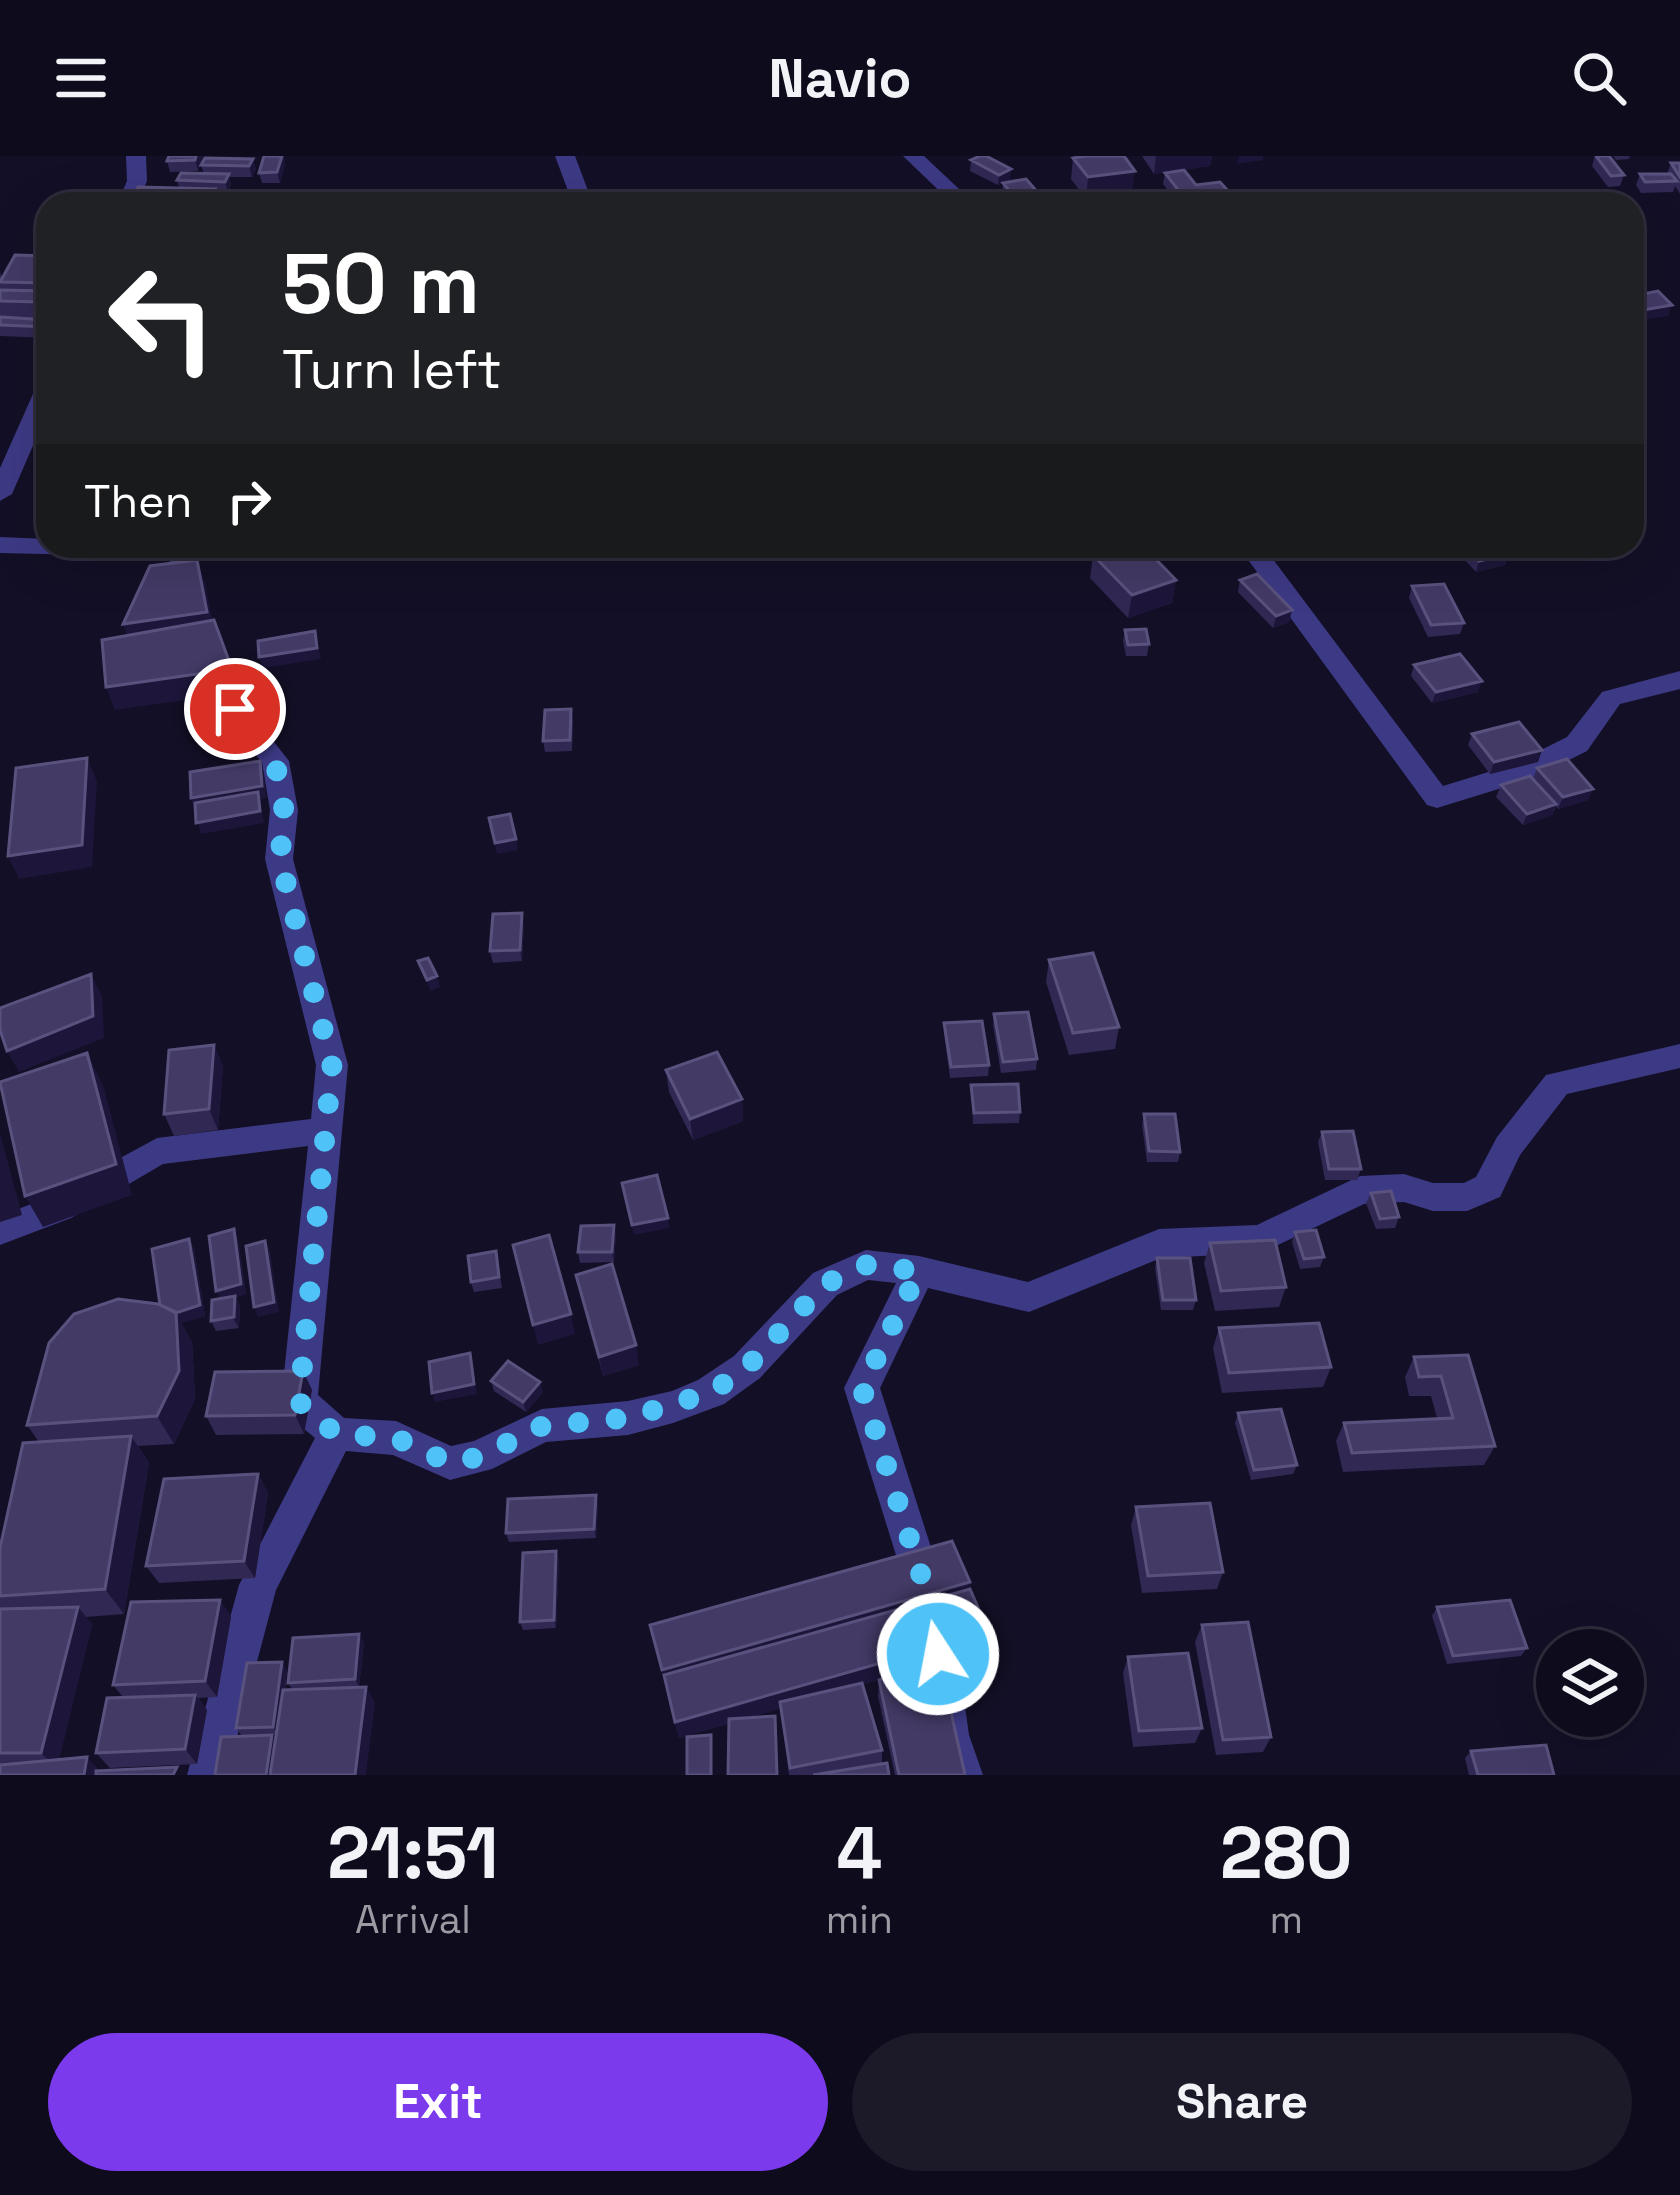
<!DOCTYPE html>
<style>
:root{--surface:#0e0b1c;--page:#1c1929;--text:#f1f3f6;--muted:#9b9ba3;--line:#2e2b3b;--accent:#7c3aed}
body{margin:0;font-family:"Space Grotesk",sans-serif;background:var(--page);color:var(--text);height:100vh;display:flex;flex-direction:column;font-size:45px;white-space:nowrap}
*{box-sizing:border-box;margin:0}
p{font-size:39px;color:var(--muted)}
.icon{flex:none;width:66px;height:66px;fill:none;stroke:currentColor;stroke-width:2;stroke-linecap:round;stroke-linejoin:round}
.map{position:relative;height:1619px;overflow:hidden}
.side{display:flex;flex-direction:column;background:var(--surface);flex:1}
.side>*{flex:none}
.guide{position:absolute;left:36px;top:36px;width:1608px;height:366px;border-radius:36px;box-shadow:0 12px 48px #0002,0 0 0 3px var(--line);background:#202124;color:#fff;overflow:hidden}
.controls{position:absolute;left:1536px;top:1473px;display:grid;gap:24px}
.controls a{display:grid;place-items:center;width:108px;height:108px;border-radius:50%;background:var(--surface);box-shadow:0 12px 48px #0002,0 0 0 3px var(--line);font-size:60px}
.pin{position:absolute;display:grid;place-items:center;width:102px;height:102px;color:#fff;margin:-51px;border:6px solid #fff;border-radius:50%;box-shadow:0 3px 12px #0007}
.me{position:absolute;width:132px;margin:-66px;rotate:349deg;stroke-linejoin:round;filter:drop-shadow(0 0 9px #0008)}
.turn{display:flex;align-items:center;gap:42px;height:252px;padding:0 48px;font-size:54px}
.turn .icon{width:156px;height:156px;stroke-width:2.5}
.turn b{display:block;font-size:84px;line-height:102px}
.then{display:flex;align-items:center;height:114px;padding:0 48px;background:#0003;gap:24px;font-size:45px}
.eta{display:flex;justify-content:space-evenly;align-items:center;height:204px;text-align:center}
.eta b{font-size:72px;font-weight:700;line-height:84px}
.action{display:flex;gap:24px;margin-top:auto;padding:24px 48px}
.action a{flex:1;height:138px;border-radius:72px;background:var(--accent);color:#fff;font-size:48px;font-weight:700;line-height:138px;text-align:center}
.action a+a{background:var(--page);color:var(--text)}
header{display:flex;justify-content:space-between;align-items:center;height:156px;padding:0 48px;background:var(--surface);font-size:54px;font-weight:700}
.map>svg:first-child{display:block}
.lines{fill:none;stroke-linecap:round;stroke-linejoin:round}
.minor{fill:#3d3a85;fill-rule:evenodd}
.wall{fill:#312854}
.shaded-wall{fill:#1d163a}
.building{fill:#433a66;stroke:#5a527e;stroke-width:3}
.route{stroke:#4fc3f7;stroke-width:21;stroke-dasharray:0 37.8}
</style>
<header><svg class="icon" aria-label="menu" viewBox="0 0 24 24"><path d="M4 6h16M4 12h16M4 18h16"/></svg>Navio<svg class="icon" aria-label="search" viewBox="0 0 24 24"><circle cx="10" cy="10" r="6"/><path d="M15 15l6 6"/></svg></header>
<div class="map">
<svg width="1680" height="1619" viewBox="0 0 1680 1619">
<rect width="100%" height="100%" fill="#130f26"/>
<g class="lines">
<path class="minor" d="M126 0H146L147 25 137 48H117L127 25Z
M555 0H575L593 48H573Z
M903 0H924L975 48H953Z
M48 222V255L12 338 0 345V312L37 229Z
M0 381 48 383V390H189L206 446 193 454 184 452 169 401 0 397Z
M1238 390H1263L1443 630 1511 609 1567 581 1602 536 1680 515V533L1620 548 1587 595 1531 623 1437 652 1427 649Z
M208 495 217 498 227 526 289 605 298 654 293 703 348 909 318 1239 344 1262 396 1265 451 1290 474 1285 542 1253 628 1245 672 1235 698 1224 734 1200 813 1117 866 1094 919 1100 1028 1126 1159 1073 1257 1069 1360 1020 1404 1018 1433 1027H1464L1476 1021 1497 981 1546 919 1680 888V912L1567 938 1520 999 1500 1041 1467 1055H1433L1404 1046 1364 1048 1261 1097 1161 1102 1029 1156 928 1132 880 1232 952 1457 969 1579 983 1619H943L929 1579 914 1457 844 1232 896 1127 868 1124 837 1139 760 1222 724 1248 673 1267 628 1279 546 1286 492 1313 450 1324 393 1299 346 1295 276 1434 227 1619H187L239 1429 315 1282 286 1258 281 1246 308 990 163 1008 71 1062 0 1089V1060L47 1042 157 982 311 963 316 909 265 703 270 654 262 607 205 534 195 504Z"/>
</g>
<path class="wall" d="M169 0H203L198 15 170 16 167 5Z
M1142 0H1212L1210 10 1154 18Z
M1595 0 1624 19 1620 30 1608 31 1592 10Z
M1613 0H1630L1629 3 1616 4Z
M1073 2 1132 36 1086 43 1071 23Z
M253 3 256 14 252 21H229L231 29 228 37 179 32 177 24 204 18 201 9Z
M971 4 1010 24 998 29 970 15Z
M1671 7H1680V38L1675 30 1673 36 1641 37 1636 29 1640 18H1667Z
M285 8 280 27H262L259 17Z
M1165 17 1196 29 1230 37 1228 48H1179L1163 28Z
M1003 27 1048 48H1010L1002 38Z
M48 100V182L0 180V116L2 122Z
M1452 390H1502L1508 398 1505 409 1476 416Z
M1549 390H1586L1564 401Z
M1093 399 1176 424 1172 447 1128 462 1090 422Z
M1240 424 1292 454 1289 466 1273 472 1238 436Z
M1412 430 1464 467 1460 478 1428 481 1409 442Z
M1125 474 1149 488 1147 500H1126L1123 485Z
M1414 509 1478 536 1432 547 1411 520Z
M571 553 573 565 572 595 545 596 543 585Z
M1472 578 1542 594 1538 606 1490 618 1468 589Z
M1537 612 1593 633 1588 644 1558 653 1556 650 1552 659 1523 669 1496 641 1501 629 1533 623Z
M524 768 522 805 493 807 490 795Z
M1049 804 1119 871 1115 893 1069 899 1046 826Z
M994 858 1037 903 1036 914 1001 917 993 869Z
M944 867 989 909 988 920 950 922 944 878Z
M214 889 223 911 218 974 174 980 164 958Z
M666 914 742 943 743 965 693 984 669 936Z
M971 929 1020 956 1019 967 973 968Z
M1144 958 1180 996 1178 1006H1147L1142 969Z
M1322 976 1361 1013 1357 1024H1325L1318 986Z
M1371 1037 1399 1061 1395 1072 1376 1073 1366 1047Z
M1295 1076 1324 1101 1320 1111 1300 1113 1292 1086Z
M616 1079 614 1106 580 1107 578 1096Z
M189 1083 194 1093 205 1160 181 1167 192 1186 195 1243 174 1288 138 1290 149 1307 124 1458 86 1461 92 1468 59 1603 101 1615 0 1619V1392L39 1286 27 1269 160 1149Z
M238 1084 246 1138 236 1141 240 1150 239 1172 216 1175 211 1165Z
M1210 1087 1286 1131 1279 1151 1215 1155 1204 1107Z
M496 1095 502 1132 474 1136 471 1126Z
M1157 1102 1196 1144 1193 1154H1161L1155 1112Z
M576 1119 639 1209 603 1220Z
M1219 1172 1331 1211 1323 1231 1222 1237 1213 1192Z
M1468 1199 1495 1290 1484 1309 1343 1316 1336 1285 1344 1267 1437 1262 1431 1240H1409L1405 1221 1414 1201Z
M303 1215 312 1234 304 1278 216 1279 206 1260Z
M491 1225 543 1236 526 1256 494 1235Z
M1238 1257 1297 1309 1293 1318 1251 1324 1235 1267Z
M258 1318 268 1337 255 1422 159 1427 146 1410Z
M598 1348 596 1382 509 1386 506 1377Z
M1136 1351 1223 1416 1217 1433 1142 1437 1131 1369Z
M556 1395 559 1404 556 1472 523 1474 520 1466Z
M970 1426 969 1433 986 1492 863 1528 882 1594V1608L889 1619H789L781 1552 679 1582 654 1485Z
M220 1444 231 1461 217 1541 198 1542 207 1554 197 1608 110 1612 96 1597 123 1541 113 1529Z
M1437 1451 1527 1492 1521 1500 1447 1508 1432 1460Z
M1202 1469 1271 1581 1263 1596 1216 1599 1195 1486Z
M359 1478 364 1487 359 1531H366L375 1547 275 1584 276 1578 242 1580 236 1572 287 1514 285 1534 292 1533 288 1527Z
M1128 1501 1202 1572 1195 1587 1133 1591 1123 1517Z
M879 1524 965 1619H895L878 1540Z
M1471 1595 1554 1619H1469L1465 1602Z"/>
<path class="shaded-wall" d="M196 0H203L198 15 195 4Z
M282 0H284L285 8 280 27 277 16Z
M1156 0H1212L1210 10 1154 18Z
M1239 0H1263V4L1237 8Z
M253 3 256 14 252 21 249 10Z
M1011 13 1010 24 998 29 999 19Z
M1135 15 1132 36 1086 43 1088 21Z
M229 18 231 29 228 37 225 26Z
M215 33 219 48H207Z
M1230 37 1228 48H1185L1186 44Z
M46 135 48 139V168L40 146Z
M1672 149 1668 160 1632 166V156Z
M963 390H991L963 399Z
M1568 390H1586L1564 401Z
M1508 398 1505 409 1476 416 1479 405Z
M197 404 205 427 215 479 131 491 123 468Z
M1176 424 1172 447 1128 462 1132 439Z
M1292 454 1289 466 1273 472 1276 460Z
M315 475 321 503 263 512 259 501Z
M232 513 240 536 115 554 106 531Z
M1482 525 1478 536 1432 547 1436 536Z
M1542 594 1538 606 1490 618 1494 606Z
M87 602 97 625 92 711 19 723 8 700Z
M260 605 264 616 266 642 260 643 264 667 201 678 191 642Z
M1593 633 1588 644 1558 653 1563 641Z
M1556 648 1552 659 1523 669 1527 658Z
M516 683 518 694 497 698 495 687Z
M522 757 524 768 522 805 520 794Z
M91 818 102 840 104 882 19 916 7 895Z
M437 820 440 831 430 835 427 824Z
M214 889 223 911 218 974 209 953Z
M87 897 103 929 132 1039 43 1071 25 1040Z
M742 943 743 965 693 984 690 963Z
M0 977 22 1059 0 1066Z
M668 1062 669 1072 634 1079 632 1069Z
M614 1069 616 1079 614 1106 612 1096Z
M234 1073 238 1084 246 1138 236 1141 240 1150 239 1172 216 1135Z
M189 1083 194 1093 205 1160 181 1167 192 1186 195 1243 174 1288 157 1260 167 1171Z
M265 1085 270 1095 279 1156 258 1161 254 1151Z
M571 1158 575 1178 538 1189 533 1169Z
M636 1189 639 1209 603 1220 599 1201Z
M470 1197 477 1238 435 1246 432 1237Z
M303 1215 312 1234 304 1278 295 1259Z
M540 1226 543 1236 526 1256 523 1246Z
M131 1280 149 1307 124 1458 105 1433Z
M258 1318 268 1337 255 1422 244 1405Z
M596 1339 598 1348 596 1382 594 1373Z
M556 1395 559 1404 556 1472 554 1464Z
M970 1426 968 1443 665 1530 662 1514Z
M220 1444 231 1461 217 1541 205 1525Z
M78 1451 92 1468 57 1612 41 1597Z
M989 1476 986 1492 679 1582 675 1566Z
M359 1478 364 1487 359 1531 355 1523Z
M282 1506 287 1514 278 1578 273 1571Z
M366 1531 375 1547 366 1619H355Z
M195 1539 207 1554 197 1608 185 1593Z
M272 1579 277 1587 273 1619H266Z
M87 1601 101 1616V1619H84Z"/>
<path class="building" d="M169 0H196L195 4 167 5Z
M264 0H282L277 16 259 17Z
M980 0H986L1011 13 999 19 971 4Z
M1086 0H1124L1135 15 1088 21 1073 2Z
M1596 0H1609L1624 19 1611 20Z
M205 2 253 3 249 10 201 9Z
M1671 7H1680V21Z
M1184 14 1196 29 1220 26 1230 37 1186 44 1165 17Z
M181 17 229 18 225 26 177 24Z
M1640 18H1671L1677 25 1645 26Z
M1026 23 1048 48H1020L1003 27Z
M138 31 215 33 207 48H129Z
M298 41 296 48H256L258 42Z
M15 99 48 100V127L0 126Z
M0 134 46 135 40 146 0 145Z
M1658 135 1672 149 1632 156V140Z
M0 161 48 164V171L0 169Z
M1121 390H1143L1176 424 1132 439 1093 399Z
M1466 390H1502L1508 398 1479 405Z
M197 404 207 456 123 468 150 410Z
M1257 418 1292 454 1276 460 1240 424Z
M1444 428 1464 467 1431 469 1412 430Z
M214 464 232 513 106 531 102 484Z
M1146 473 1149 488 1128 489 1125 474Z
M315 475 317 492 259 501 258 485Z
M1460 498 1482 525 1436 536 1414 509Z
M571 553 570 584 543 585 545 554Z
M1519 566 1542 594 1494 606 1472 578Z
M87 602 82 689 8 700 16 612Z
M1567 603 1593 633 1563 641 1537 612Z
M260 605 262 630 191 642 190 616Z
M1530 620 1556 648 1527 658 1501 629Z
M258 636 260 655 196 667 195 647Z
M510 658 516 683 495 687 489 662Z
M522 757 520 794 490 795 493 758Z
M1093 797 1119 871 1073 877 1049 804Z
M428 802 437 820 427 824 418 805Z
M91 818 93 860 7 895 0 874V852Z
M1028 856 1037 903 1003 906 994 858Z
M982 865 989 909 951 911 944 867Z
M214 889 209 953 164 958 169 894Z
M717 896 742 943 690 963 666 914Z
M87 897 116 1008 25 1040 0 926Z
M1018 928 1020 956 974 957 971 929Z
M1144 958H1175L1180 996 1149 995Z
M1353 975 1361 1013H1329L1322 976Z
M657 1019 668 1062 632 1069 622 1027Z
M1391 1035 1399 1061 1380 1063 1371 1037Z
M614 1069 612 1096H578L581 1070Z
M234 1073 241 1128 216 1135 209 1080Z
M1316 1074 1324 1101 1304 1103 1295 1076Z
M549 1079 571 1158 533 1169 513 1089Z
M189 1083 200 1149 176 1157 160 1149 152 1093Z
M1275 1084 1286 1131 1221 1135 1210 1087Z
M265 1085 274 1146 254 1151 246 1090Z
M496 1095 499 1121 471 1126 468 1100Z
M1157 1102H1190L1196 1144H1163Z
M612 1108 636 1189 599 1201 576 1119Z
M235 1140 234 1161 211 1165 212 1144Z
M118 1143 158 1148 176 1156 179 1215 157 1260 27 1269 49 1187 74 1158Z
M1319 1167 1331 1211 1229 1217 1219 1172Z
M470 1197 474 1228 432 1237 429 1206Z
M1468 1199 1495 1290 1352 1297 1344 1267 1453 1262 1441 1220 1419 1221 1414 1201Z
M508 1205 540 1226 523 1246 491 1225Z
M303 1215 295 1259 206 1260 215 1216Z
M1281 1253 1297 1309 1254 1314 1238 1257Z
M131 1280 105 1433 0 1440V1392L23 1287Z
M258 1318 244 1405 146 1410 164 1323Z
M596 1339 594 1373 506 1377 508 1343Z
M1210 1347 1223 1416 1148 1420 1136 1351Z
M952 1385 970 1426 662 1514 650 1469Z
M556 1395 554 1464 520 1466 523 1397Z
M970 1433 989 1476 675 1566 664 1519Z
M220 1444 205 1525 113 1529 131 1446Z
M1510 1444 1527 1492 1453 1500 1437 1451Z
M78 1451 41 1597H0V1453Z
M1248 1466 1271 1581 1223 1584 1202 1469Z
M359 1478 355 1523 288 1527 293 1482Z
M1188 1497 1202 1572 1139 1575 1128 1501Z
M282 1506 273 1571 236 1572 247 1507Z
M941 1511 965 1619H899L879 1524Z
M862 1527 882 1594 790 1612 780 1546Z
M366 1531 355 1619H270L283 1534Z
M195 1539 185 1593 96 1597 107 1542Z
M775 1560 777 1619H728L729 1563Z
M272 1579 266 1619H215L221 1581Z
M711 1579V1619H687V1581Z
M1546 1589 1554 1619H1478L1471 1595Z
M87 1601 84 1619H0V1609Z
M887 1607 889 1619H813Z
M177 1611 173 1619H96V1615Z"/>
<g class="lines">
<path class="route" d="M235 553 275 605 284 654 280 703 332 909 299 1246 336 1278 396 1282 450 1307 479 1301 542 1270 628 1262 712 1236 747 1211 825 1128 866 1109 919 1115 862 1232 933 1457 938 1498"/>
</g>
</svg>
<div class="controls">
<a><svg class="icon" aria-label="layers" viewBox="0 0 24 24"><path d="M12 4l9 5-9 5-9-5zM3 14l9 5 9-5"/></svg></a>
</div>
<div class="pin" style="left:235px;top:553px;background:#d93025"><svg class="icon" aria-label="arrive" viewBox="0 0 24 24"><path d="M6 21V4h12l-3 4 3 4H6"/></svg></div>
<svg class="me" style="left:938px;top:1498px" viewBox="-20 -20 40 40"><circle r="17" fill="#4fc3f7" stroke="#fff" stroke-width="3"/><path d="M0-11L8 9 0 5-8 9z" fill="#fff"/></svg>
<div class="guide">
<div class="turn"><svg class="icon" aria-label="left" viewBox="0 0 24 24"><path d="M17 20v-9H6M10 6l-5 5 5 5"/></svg><div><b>50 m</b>Turn left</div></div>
<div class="then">Then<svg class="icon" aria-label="right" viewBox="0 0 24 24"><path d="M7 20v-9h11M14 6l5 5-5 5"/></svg></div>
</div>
</div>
<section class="side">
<div class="eta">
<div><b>21:51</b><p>Arrival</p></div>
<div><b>4</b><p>min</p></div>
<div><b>280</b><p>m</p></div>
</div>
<div class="action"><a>Exit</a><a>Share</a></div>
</section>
